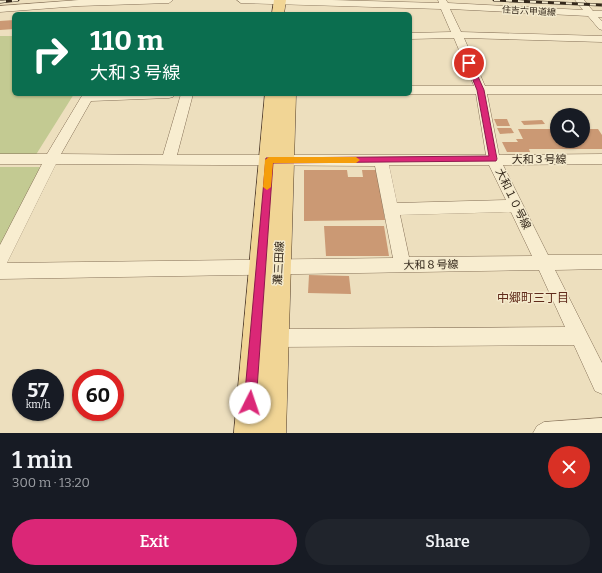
<!DOCTYPE html>
<meta charset="utf-8">
<style>
:root{--surface:#171b24;--page:#20242c;--text:#f1f3f6;--muted:#9ea1a6;--accent:#db2777}
body{margin:0;font-family:Bitter,"Noto Sans JP",serif;background:var(--page);color:var(--text);height:100vh;display:flex;flex-direction:column;font-size:15px;white-space:nowrap}
*{box-sizing:border-box;margin:0}
p{font-size:13px;color:var(--muted)}
.icon{flex:none;width:22px;height:22px;fill:none;stroke:currentColor;stroke-width:2;stroke-linecap:round;stroke-linejoin:round}
.map{position:relative;height:433px;overflow:hidden}
.side{display:flex;flex-direction:column;background:var(--surface);flex:1}
.side>*{flex:none}
.top-card{position:absolute;left:12px;top:12px;width:400px;height:84px;border-radius:6px;box-shadow:0 1px 3px #0004;background:#0b6e4f;color:#fff;overflow:hidden}
.fabs{position:absolute;left:550px;top:108px;display:grid;gap:8px}
.fabs a{display:grid;place-items:center;width:40px;height:40px;border-radius:50%;background:var(--surface);box-shadow:0 1px 3px #0004;font-size:20px}
.speed{position:absolute;left:12px;top:369px;display:flex;gap:8px;font-size:20px;font-weight:700;text-align:center}
.speed>*{display:grid;place-content:center;width:52px;height:52px;border-radius:50%;background:var(--surface);box-shadow:0 1px 3px #0004;line-height:1}
.speed small{font-size:10px;font-weight:400}
.speed .limit{border:6px solid #d22;background:#fff;color:#111}
.pin{position:absolute;display:grid;place-items:center;width:34px;height:34px;color:#fff;margin:-17px;border:2px solid #fff;border-radius:50%;box-shadow:0 1px 4px #0007}
.me{position:absolute;width:44px;margin:-22px;rotate:4deg;stroke-linejoin:round;filter:drop-shadow(0 0 3px #0008)}
.turn{display:flex;align-items:center;gap:14px;height:84px;padding:0 12px;font-size:18px}
.turn .icon{width:52px;height:52px;stroke-width:2.5}
.turn b{display:block;font-size:28px;line-height:34px}
.round{display:grid;place-items:center;flex:none;width:42px;height:42px;border-radius:21px;background:var(--page)}
.summary{display:flex;align-items:center;justify-content:space-between;height:68px;padding:0 12px}
h1{font-size:24px;font-weight:600;line-height:30px}
.action{display:flex;gap:8px;margin-top:auto;padding:8px 12px}
.action a{flex:1;height:46px;border-radius:24px;background:var(--accent);color:#fff;font-size:16px;font-weight:600;line-height:46px;text-align:center}
.action a+a{background:var(--page);color:var(--text)}
.map>svg:first-child{display:block}
.green{fill:#c3ca92}
.building{fill:#cb9974}
.lines{fill:none;stroke-linecap:round;stroke-linejoin:round}
.minor-casing{stroke:#857057;stroke-width:1}
.major-casing{stroke:#523e2c;stroke-width:1}
.minor{fill:#f8edd0;fill-rule:evenodd}
.major{fill:#f1d595;fill-rule:evenodd}
.rail-casing{stroke:#34281b;stroke-width:3}
.rail{stroke:#f4eacd;stroke-width:2;stroke-dasharray:6;stroke-linecap:butt}
.route{fill:#db2777;stroke:#8e194d}
.slow{fill:#f59e0b}
.labels{text-anchor:middle;dominant-baseline:central;stroke-width:3;stroke-linejoin:round;paint-order:stroke}
.far-street-label{font-size:9px;fill:#34281b;stroke:#f4eacd}
.street-label{font-size:11px;fill:#34281b;stroke:#f4eacd}
.neighbourhood-label{font-size:12px;fill:#602b1b;stroke:#f4eacd}
</style>
<div class="map">
<svg width="602" height="433" viewBox="0 0 602 433">
<rect width="100%" height="100%" fill="#eddfbe"/>
<path class="green" d="M0 36H14V94H74L32 161 0 158Z
M0 167H39L42 169 0 248Z"/>
<path class="building" d="M14 20V29L0 30V21Z
M494 119H507L510 126H497Z
M542 120 545 124 524 125 521 121Z
M497 128H511L514 133 500 134Z
M518 129H557V141H583V129H598L602 135V149H529L530 152H507L502 142H518L516 139H523Z
M304 170H347L348 177H363L362 170H377L385 220 304 221Z
M324 226H384L389 256H326Z
M309 275 349 276 351 294 308 293Z"/>
<g class="lines">
<defs>
<path id="minor" d="M79 0H173L169 3 79 6 0 12V6Z
M237 0H332L439 3 438 0H446L448 3 583 10 575 0H584L593 11H602V17H598L602 21V30L599 29 588 16 450 9 461 32 602 36V42L464 38 485 86H602V94H487L499 155 602 154V164L503 165 548 255H602V269L555 270 602 363V394L595 391 574 345 276 347 269 345 267 338 269 331 276 329 565 327 539 270 0 279V245L42 164H0V154H47L83 94H175L173 97 169 98 91 101 61 154 163 155 181 94H193L177 155H486L476 94H410V86H474L454 38 410 39V33L451 32 441 9 241 3ZM56 164 375 166 393 258 7 263ZM389 165H489L506 200 397 203ZM511 212 532 256 409 257 400 215Z
M602 418V433H533L537 426 544 422Z"/>
<path id="major" d="M274 0H286L284 14H272Z
M265 94H296L286 433H234Z"/>
</defs>
<use href="#minor" class="minor-casing"/>
<use href="#major" class="major-casing"/>
<use href="#minor" class="minor"/>
<use href="#major" class="major"/>
<defs>
<path id="rail" d="M494 0 602 5
M0 2 18 0"/>
</defs>
<use href="#rail" class="rail-casing"/>
<use href="#rail" class="rail"/>
</g>
<path class="route" d="M467 61 472 63 484 90 497 159 496 161 273 163 256 403 254 407 250 409 245 407 244 403 266 158 489 156 477 90 466 63Z"/>
<path class="slow" d="M269 157H356L360 160 356 163H273L271 187 267 190 263 187 265 160Z"/>
<g class="labels">
<g class="far-street-label">
<text transform="translate(529 11) rotate(3)">住吉六甲道線</text>
</g>
<g class="street-label">
<text x="539" y="159">大和３号線</text>
<text transform="translate(513 199) rotate(64)">大和１０号線</text>
<text transform="translate(279 263) rotate(-87)">灘三田線</text>
<text transform="translate(431 265) rotate(-1)">大和８号線</text>
</g>
<g class="neighbourhood-label">
<text x="533" y="298">中郷町三丁目</text>
</g>
</g>
</svg>
<div class="fabs">
<a><svg class="icon" aria-label="search" viewBox="0 0 24 24"><circle cx="10" cy="10" r="6"/><path d="M15 15l6 6"/></svg></a>
</div>
<div class="speed"><div>57<small>km/h</small></div><div class="limit">60</div></div>
<div class="pin" style="left:469px;top:63px;background:#d93025"><svg class="icon" aria-label="arrive" viewBox="0 0 24 24"><path d="M6 21V4h12l-3 4 3 4H6"/></svg></div>
<svg class="me" style="left:250px;top:403px" viewBox="-20 -20 40 40"><circle r="19" fill="#fff"/><path d="M0-13L10 11 0 6-10 11z" fill="#db2777"/></svg>
<div class="top-card">
<div class="turn"><svg class="icon" aria-label="right" viewBox="0 0 24 24"><path d="M7 20v-9h11M14 6l5 5-5 5"/></svg><div><b>110 m</b>大和３号線</div></div>
</div>
</div>
<section class="side">
<div class="summary"><div><h1>1 min</h1><p>300 m · 13:20</p></div><a class="round" style="background:#d93025;color:#fff"><svg class="icon" aria-label="close" viewBox="0 0 24 24"><path d="M6 6l12 12M18 6L6 18"/></svg></a></div>
<div class="action"><a>Exit</a><a>Share</a></div>
</section>
